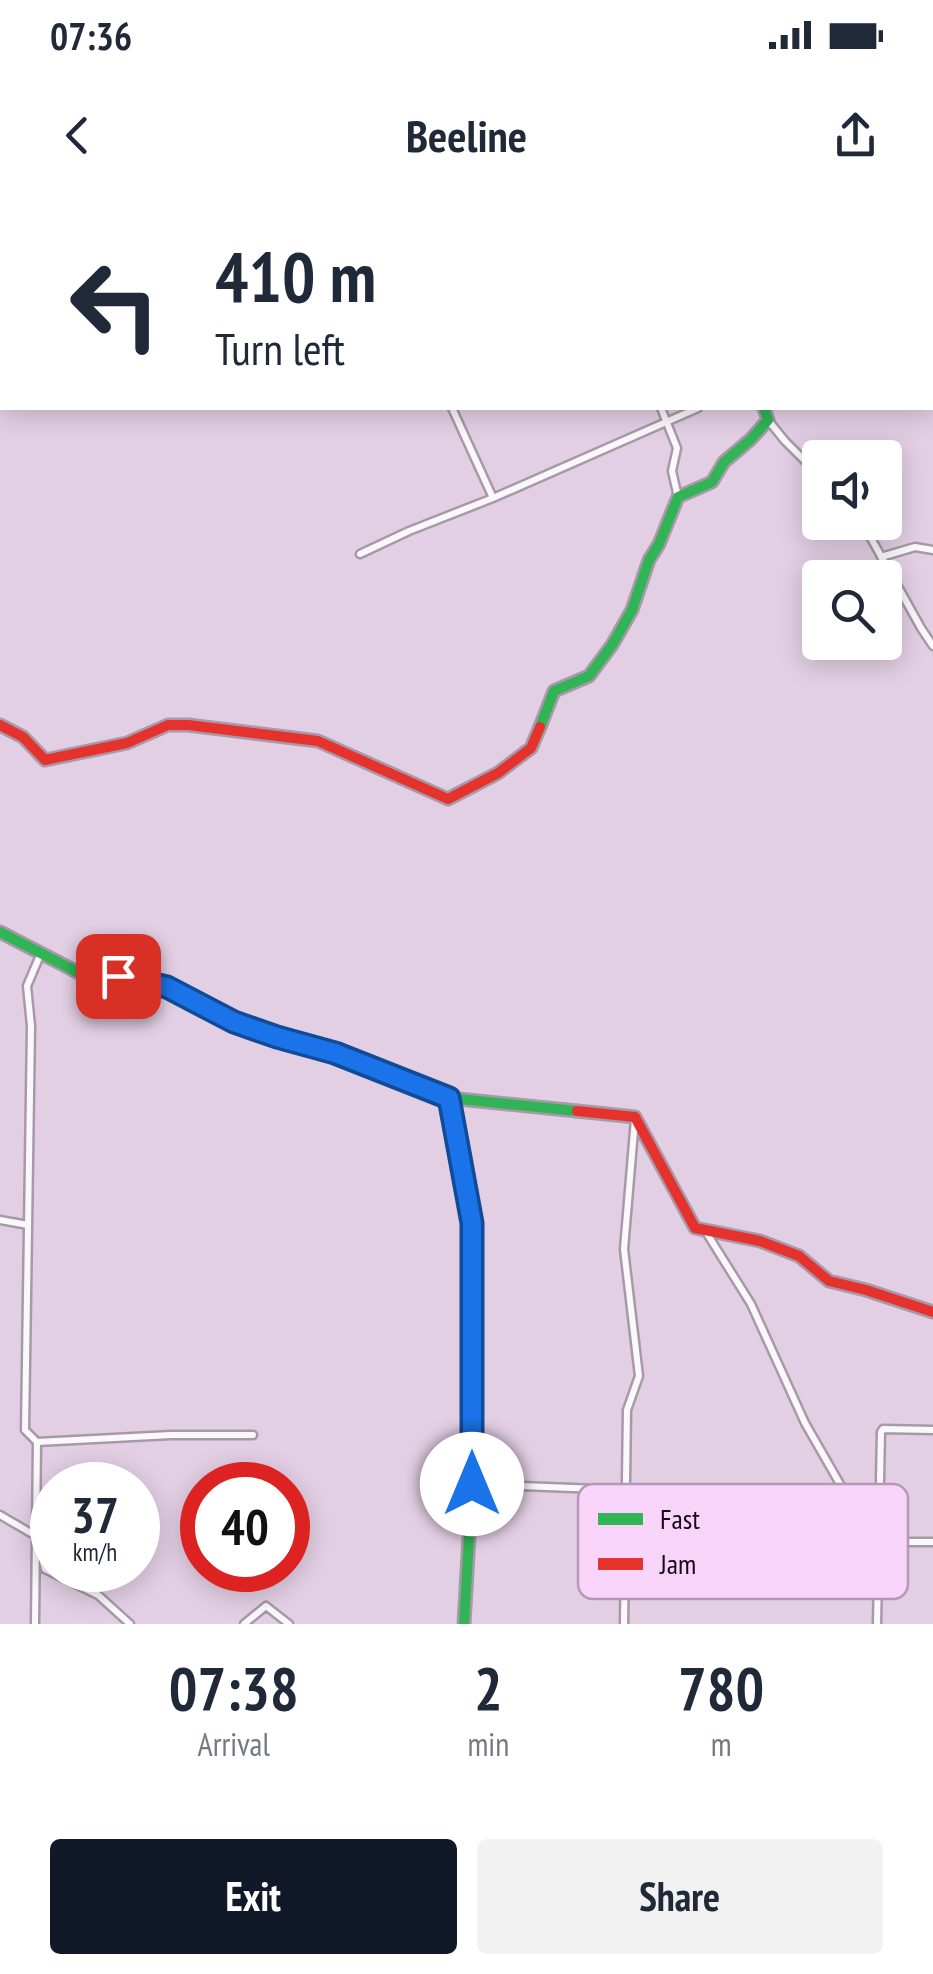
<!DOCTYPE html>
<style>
:root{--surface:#fff;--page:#f2f2f3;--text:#1f2937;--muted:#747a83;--accent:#111827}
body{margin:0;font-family:"PT Sans Narrow",sans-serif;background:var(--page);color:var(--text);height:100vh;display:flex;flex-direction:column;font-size:38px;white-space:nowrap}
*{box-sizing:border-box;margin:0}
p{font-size:32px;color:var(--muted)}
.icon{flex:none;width:55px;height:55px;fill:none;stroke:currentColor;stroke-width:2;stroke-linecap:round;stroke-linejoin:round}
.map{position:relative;height:1424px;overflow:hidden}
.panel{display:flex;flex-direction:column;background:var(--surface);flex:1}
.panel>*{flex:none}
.guide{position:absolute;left:0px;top:0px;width:935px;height:210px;box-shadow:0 5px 25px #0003;background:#fff;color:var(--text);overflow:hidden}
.buttons{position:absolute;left:802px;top:240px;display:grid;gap:20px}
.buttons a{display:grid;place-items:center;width:100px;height:100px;border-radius:10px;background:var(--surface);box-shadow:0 5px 25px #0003;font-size:50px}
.speed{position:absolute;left:30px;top:1262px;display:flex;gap:20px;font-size:50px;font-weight:700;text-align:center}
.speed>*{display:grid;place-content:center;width:130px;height:130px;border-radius:50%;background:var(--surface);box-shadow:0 5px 25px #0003;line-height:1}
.speed small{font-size:25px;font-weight:400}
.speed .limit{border:15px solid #d22;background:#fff;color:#111}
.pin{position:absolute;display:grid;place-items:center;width:85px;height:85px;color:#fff;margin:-42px;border-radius:20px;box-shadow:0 5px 15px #0006}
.me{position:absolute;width:110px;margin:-55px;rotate:0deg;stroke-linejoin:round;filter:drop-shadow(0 0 8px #0008)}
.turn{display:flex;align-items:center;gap:35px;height:210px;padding:0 50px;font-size:45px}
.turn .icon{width:130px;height:130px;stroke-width:2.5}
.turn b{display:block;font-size:70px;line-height:85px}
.eta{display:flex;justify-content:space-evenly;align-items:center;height:170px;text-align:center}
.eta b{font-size:60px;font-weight:600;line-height:70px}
.button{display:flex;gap:20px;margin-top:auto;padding:20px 50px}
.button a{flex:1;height:115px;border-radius:10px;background:var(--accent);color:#fff;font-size:40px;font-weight:600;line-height:115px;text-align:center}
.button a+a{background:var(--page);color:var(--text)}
.status{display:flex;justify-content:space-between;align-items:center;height:70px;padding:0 50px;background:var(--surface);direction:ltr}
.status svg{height:28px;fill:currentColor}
header{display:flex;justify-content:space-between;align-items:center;height:130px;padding:0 50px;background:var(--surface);font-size:45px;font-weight:600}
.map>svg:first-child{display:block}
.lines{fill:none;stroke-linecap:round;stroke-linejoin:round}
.street-casing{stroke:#a899a9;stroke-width:11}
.fast-casing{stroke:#a899a9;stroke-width:15}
.jam-casing{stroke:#a899a9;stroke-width:15}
.street{stroke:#fbf8fb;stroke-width:6}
.fast{stroke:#30b455;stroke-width:10}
.jam{stroke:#e5322d;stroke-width:10}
.route-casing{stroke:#114b97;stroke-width:25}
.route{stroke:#1a73e8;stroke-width:18}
.key{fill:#f9d4fa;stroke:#b597b6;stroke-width:2.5}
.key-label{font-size:28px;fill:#150916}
</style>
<div class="status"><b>07:36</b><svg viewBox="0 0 49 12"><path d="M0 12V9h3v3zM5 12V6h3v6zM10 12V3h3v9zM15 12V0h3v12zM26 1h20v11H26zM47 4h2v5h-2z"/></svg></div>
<header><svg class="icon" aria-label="back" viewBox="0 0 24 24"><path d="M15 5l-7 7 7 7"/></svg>Beeline<svg class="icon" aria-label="share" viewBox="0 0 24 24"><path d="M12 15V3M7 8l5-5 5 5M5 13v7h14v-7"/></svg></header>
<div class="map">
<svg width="933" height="1424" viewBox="0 0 933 1424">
<rect width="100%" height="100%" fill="#e3cfe4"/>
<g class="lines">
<defs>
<path id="street" d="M360 0 361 2
M791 0 794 2
M203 2 208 0
M331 2 337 0
M607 2 609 0
M932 94H933
M0 154 2 152
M452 208 493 298 698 208
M661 208 677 248 672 271 678 297
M768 220 785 241 820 276
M862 322 921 428 933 446
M360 354 409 331 493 298
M881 357 915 347 933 350
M0 1020 28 1025
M706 1032 751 1104 805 1223 856 1312 879 1342H933
M37 1242 25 1230 31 826 27 786 41 753
M472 1284 625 1290
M0 1315 36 1336 45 1369 98 1395 130 1424
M626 1315 856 1312
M35 1424 37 1242 171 1235H253
M244 1424 266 1406 289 1424
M624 1424 627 1210 639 1176 624 1049 635 919
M877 1424 881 1232 883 1229 933 1230"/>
<path id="fast" d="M540 527 554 491 589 476 612 445 632 410 649 360 659 344 678 297 712 282 724 262 751 239 768 220 764 208
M0 732 81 774 118 776 167 787 234 822 335 853 449 898 577 911
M449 898 472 1023V1284L464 1424"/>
<path id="jam" d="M0 525 23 537 45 560 127 543 168 525H188L318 541 448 599 498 573 531 548 540 527
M577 911 635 917 695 1028 760 1041 799 1056 829 1081 866 1090 933 1112"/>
</defs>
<use href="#street" class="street-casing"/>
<use href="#fast" class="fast-casing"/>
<use href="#jam" class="jam-casing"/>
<use href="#street" class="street"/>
<use href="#fast" class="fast"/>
<use href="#jam" class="jam"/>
</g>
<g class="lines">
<defs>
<path id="route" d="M118 776 167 787 234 822 277 837 335 853 449 898 472 1023V1284"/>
</defs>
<use href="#route" class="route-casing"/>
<use href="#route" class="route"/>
</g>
<rect x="578" y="1284" width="330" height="115" rx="15" class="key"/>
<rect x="598" y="1313" width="45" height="12" fill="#30b455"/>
<rect x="598" y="1358" width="45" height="12" fill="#e5322d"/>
<g class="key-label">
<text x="660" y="1329">Fast</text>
<text x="660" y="1374">Jam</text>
</g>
</svg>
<div class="buttons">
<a><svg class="icon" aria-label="sound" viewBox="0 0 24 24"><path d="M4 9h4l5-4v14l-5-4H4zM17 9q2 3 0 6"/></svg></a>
<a><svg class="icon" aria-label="search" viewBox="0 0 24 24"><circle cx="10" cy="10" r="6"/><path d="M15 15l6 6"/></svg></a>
</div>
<div class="speed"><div>37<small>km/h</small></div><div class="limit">40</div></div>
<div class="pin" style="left:118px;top:776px;background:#d93025"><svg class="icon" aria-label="arrive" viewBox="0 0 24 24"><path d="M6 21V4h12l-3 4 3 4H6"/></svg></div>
<svg class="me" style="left:472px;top:1284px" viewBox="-20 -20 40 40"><circle r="19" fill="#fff"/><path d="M0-13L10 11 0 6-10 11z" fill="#1a73e8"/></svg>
<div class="guide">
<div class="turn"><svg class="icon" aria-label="left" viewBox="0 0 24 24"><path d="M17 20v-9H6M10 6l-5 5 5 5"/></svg><div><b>410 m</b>Turn left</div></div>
</div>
</div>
<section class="panel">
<div class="eta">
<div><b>07:38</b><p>Arrival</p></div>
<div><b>2</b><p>min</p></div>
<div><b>780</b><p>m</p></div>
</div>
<div class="button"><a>Exit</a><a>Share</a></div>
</section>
